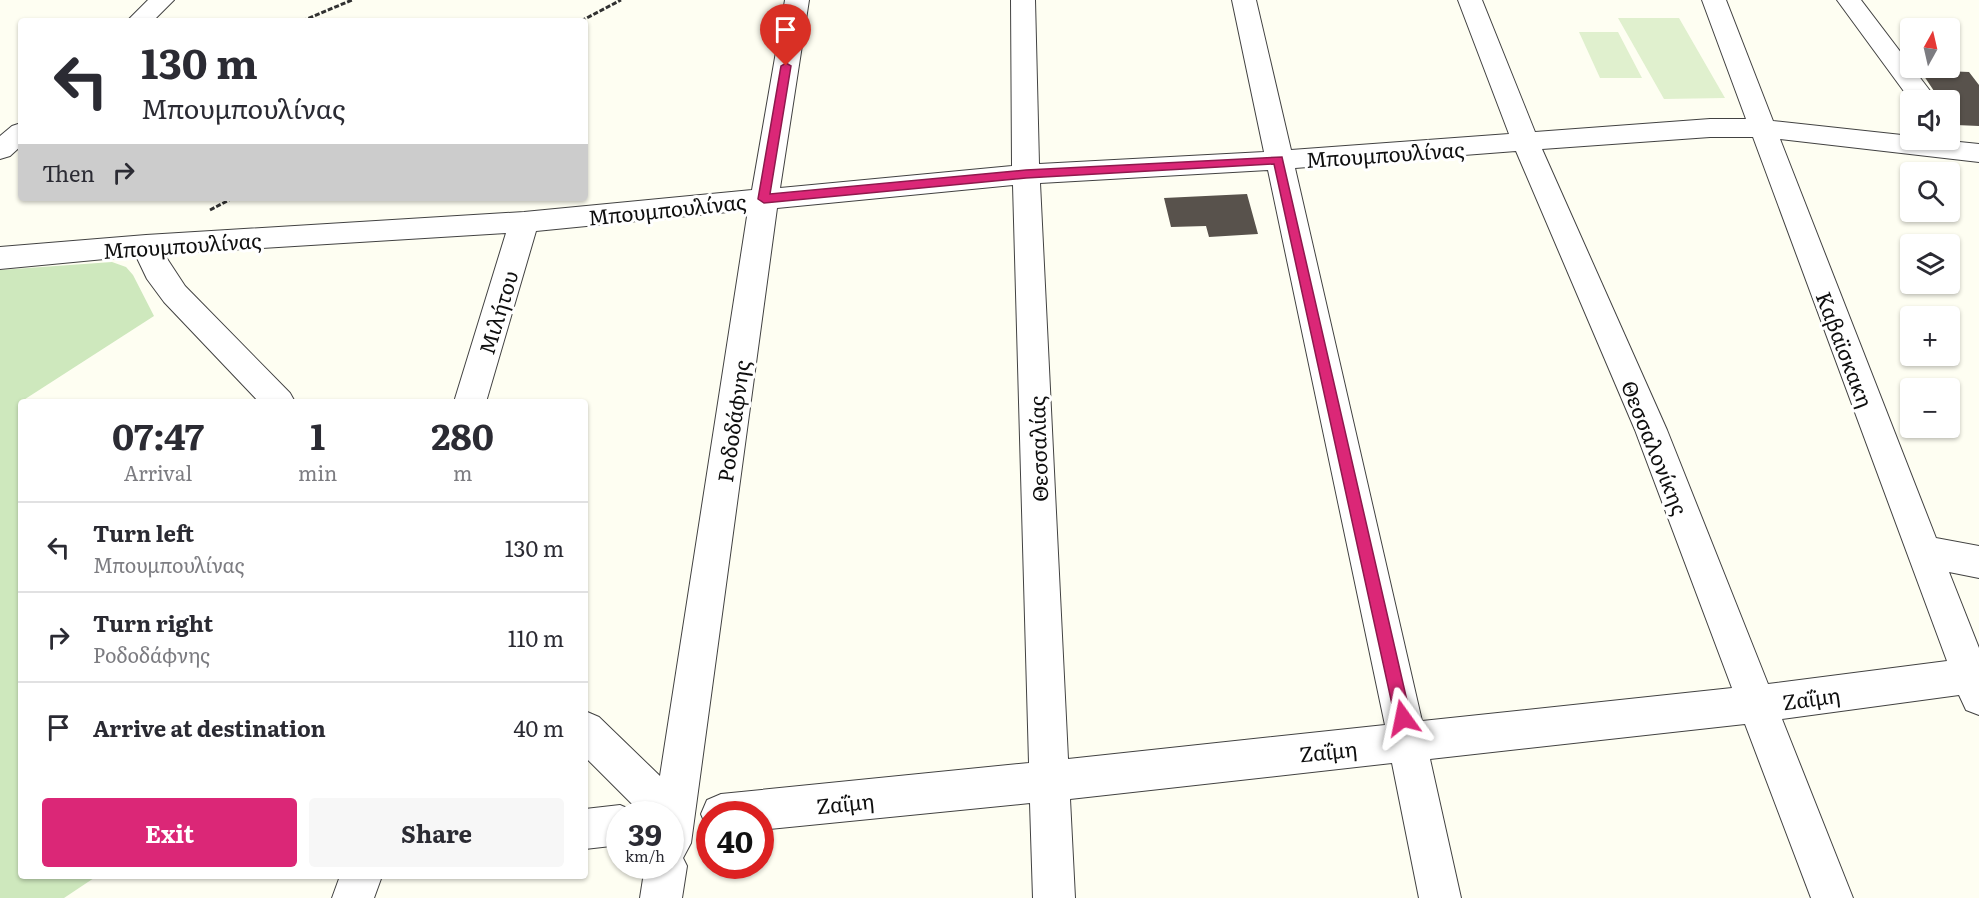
<!DOCTYPE html>
<meta charset="utf-8">
<style>
:root{--surface:#fff;--page:#f7f7f7;--text:#2b2b33;--muted:#7c7c81;--line:#e1e1e2;--accent:#db2777}
body{margin:0;font-family:Literata,serif;background:var(--page);color:var(--text);height:100vh;display:flex;flex-direction:column;font-size:22px;white-space:nowrap}
*{box-sizing:border-box;margin:0}
p{font-size:20px;color:var(--muted)}
.icon{flex:none;width:33px;height:33px;fill:none;stroke:currentColor;stroke-width:2;stroke-linecap:round;stroke-linejoin:round}
.map{position:relative;flex:1;overflow:hidden}
.drawer{position:absolute;left:18px;top:399px;width:570px;height:480px;display:flex;flex-direction:column;background:var(--surface);border-radius:6px;box-shadow:0 2px 4px #0004}
.drawer>*{flex:none}
.hud{position:absolute;left:18px;top:18px;width:570px;height:183px;border-radius:6px;box-shadow:0 2px 4px #0004;background:#fff;color:var(--text);overflow:hidden}
.needle{width:39px;rotate:8deg}
.controls{position:absolute;left:1900px;top:18px;display:grid;gap:12px}
.controls a{display:grid;place-items:center;width:60px;height:60px;border-radius:6px;background:var(--surface);box-shadow:0 2px 4px #0004;font-size:30px}
.speed{position:absolute;left:606px;top:801px;display:flex;gap:12px;font-size:30px;font-weight:700;text-align:center}
.speed>*{display:grid;place-content:center;width:78px;height:78px;border-radius:50%;background:var(--surface);box-shadow:0 2px 4px #0004;line-height:1}
.speed small{font-size:15px;font-weight:400}
.speed .limit{border:9px solid #d22;background:#fff;color:#111}
.pin{position:absolute;display:grid;place-items:center;width:51px;height:51px;color:#fff;margin:-62px -26px;border-radius:50% 50% 50% 0;rotate:-45deg;box-shadow:0 0 6px #0007}
.pin .icon{rotate:45deg}
.me{position:absolute;width:66px;margin:-33px;rotate:348deg;stroke-linejoin:round;filter:drop-shadow(0 0 4px #0008)}
.turn{display:flex;align-items:center;gap:21px;height:126px;padding:0 24px;font-size:27px}
.turn .icon{width:78px;height:78px;stroke-width:2.5}
.turn b{display:block;font-size:42px;line-height:51px}
.then{display:flex;align-items:center;height:57px;padding:0 24px;background:#0003;gap:12px;font-size:22px}
.eta{display:flex;justify-content:space-evenly;align-items:center;height:102px;text-align:center}
.eta b{font-size:36px;font-weight:700;line-height:42px}
.button{display:flex;gap:12px;margin-top:auto;padding:12px 24px}
.button a{flex:1;height:69px;border-radius:6px;background:var(--accent);color:#fff;font-size:24px;font-weight:700;line-height:69px;text-align:center}
.button a+a{background:var(--page);color:var(--text)}
ul{padding:0;list-style:none}
li{display:flex;align-items:center;gap:18px;height:90px;padding:0 24px;border-top:2px solid var(--line)}
li div{flex:1}
li b{display:block;font-size:22px}
li em{font-style:normal}
.map>svg:first-child{display:block}
.green{fill:#cee8bd}
.pitch{fill:#e0f0ce}
.building{fill:#58524c}
.lines{fill:none;stroke-linecap:round;stroke-linejoin:round}
.minor-casing{stroke:#424242;stroke-width:2}
.path{stroke:#313131;stroke-width:3;stroke-dasharray:5 2;stroke-linecap:butt}
.minor{fill:#fff;fill-rule:evenodd}
.route{fill:#db2777;stroke:#8e194d;stroke-width:1.5}
.labels{text-anchor:middle;dominant-baseline:central;stroke-width:6;stroke-linejoin:round;paint-order:stroke}
.street-label{font-size:21px;fill:#0f0f0f;stroke:#fff}
</style>
<div class="map">
<svg width="1979" height="898" viewBox="0 0 1979 898">
<rect width="100%" height="100%" fill="#fefef2"/>
<path class="green" d="M112 262 126 267 133 275 154 316 19 403 21 409V876H97L64 898H0V270Z"/>
<path class="pitch" d="M1618 18H1679L1725 98 1664 99Z
M1579 32H1618L1642 78H1600Z"/>
<path class="building" d="M1920 70 1969 72 1979 85V126L1956 125 1950 116V100H1940Z
M1247 194 1258 234 1209 237 1206 226 1171 227 1164 198Z"/>
<g class="lines">
<defs>
<path id="minor" d="M148 0H174L153 21H127Z
M785 0H809L780 188 1012 166 1011 0H1035L1039 164 1264 152 1232 0H1256L1291 150 1509 134 1458 0H1482L1535 132 1710 119H1746L1702 0H1726L1773 121 1911 136V140H1940L1979 144V162L1780 139 1936 538 1979 546V578L1949 572 1979 648V715L1966 710 1959 695 1782 719 1853 898H1811L1745 724 1430 759 1461 898H1419L1392 763 1070 799 1075 898H1033L1030 803 760 830V814H710V829L707 828 701 814 707 800 721 794 1029 763 1013 185 777 208 691 843 683 858 687 866 682 898H640L645 866H670V814H642L585 757V711L599 717 660 776 748 210 536 231 486 402H454L506 233 164 254 185 286 290 393 295 402H259L164 302 147 279 136 256 0 269V247L146 235 524 212 752 190ZM1710 137H1753L1947 661 1768 684 1667 430 1542 149ZM1516 151 1635 430 1732 688 1422 721 1295 168ZM1268 170 1385 725 1068 759 1040 183Z
M1837 0H1861L1937 100 1911 101Z
M21 123V146L10 156 0 159V136L12 126Z
M620 805 634 811 636 814H620V845L585 849V809Z
M340 876H382L374 898H332Z"/>
</defs>
<use href="#minor" class="minor-casing"/>
<path class="path" d="M302 21 352 0
M581 21 621 0
M210 210 233 198"/>
<use href="#minor" class="minor"/>
</g>
<path class="route" d="M786 63 791 66 770 194 1026 170 1282 157 1411 718 1409 724 1403 726 1398 724 1395 718 1274 164 1026 178 764 203 758 199 781 66Z"/>
<g class="labels">
<g class="street-label">
<text transform="translate(1385 153) rotate(-4)">Μπουμπουλίνας</text>
<text transform="translate(667 208) rotate(-6)">Μπουμπουλίνας</text>
<text transform="translate(182 244) rotate(-4)">Μπουμπουλίνας</text>
<text transform="translate(497 312) rotate(-73)">Μιλήτου</text>
<text transform="translate(1846 349) rotate(69)">Καβαϊσκακη</text>
<text transform="translate(732 421) rotate(-82)">Ροδοδάφνης</text>
<text transform="translate(1656 447) rotate(68)">Θεσσαλονίκης</text>
<text transform="translate(1037 449) rotate(-92)">Θεσσαλίας</text>
<text transform="translate(1811 697) rotate(-8)">Ζαΐμη</text>
<text transform="translate(1328 750) rotate(-6)">Ζαΐμη</text>
<text transform="translate(845 802) rotate(-6)">Ζαΐμη</text>
</g>
</g>
</svg>
<div class="controls">
<a><svg class="needle" viewBox="-14 -14 28 28"><path d="M0-13l5 13h-10z" fill="#e53935"/><path d="M0 13l5-13h-10z" fill="#7c7c81"/></svg></a>
<a><svg class="icon" aria-label="sound" viewBox="0 0 24 24"><path d="M4 9h4l5-4v14l-5-4H4zM17 9q2 3 0 6"/></svg></a>
<a><svg class="icon" aria-label="search" viewBox="0 0 24 24"><circle cx="10" cy="10" r="6"/><path d="M15 15l6 6"/></svg></a>
<a><svg class="icon" aria-label="layers" viewBox="0 0 24 24"><path d="M12 4l9 5-9 5-9-5zM3 14l9 5 9-5"/></svg></a>
<a>+</a>
<a>−</a>
</div>
<div class="speed"><div>39<small>km/h</small></div><div class="limit">40</div></div>
<div class="pin" style="left:786px;top:66px;background:#d93025"><svg class="icon" aria-label="arrive" viewBox="0 0 24 24"><path d="M6 21V4h12l-3 4 3 4H6"/></svg></div>
<svg class="me" style="left:1403px;top:718px" viewBox="-20 -20 40 40"><path d="M0-17L14 15 0 8-14 15z" fill="#db2777" stroke="#fff" stroke-width="4"/></svg>
<div class="hud">
<div class="turn"><svg class="icon" aria-label="left" viewBox="0 0 24 24"><path d="M17 20v-9H6M10 6l-5 5 5 5"/></svg><div><b>130 m</b>Μπουμπουλίνας</div></div>
<div class="then">Then<svg class="icon" aria-label="right" viewBox="0 0 24 24"><path d="M7 20v-9h11M14 6l5 5-5 5"/></svg></div>
</div>
<section class="drawer">
<div class="eta">
<div><b>07:47</b><p>Arrival</p></div>
<div><b>1</b><p>min</p></div>
<div><b>280</b><p>m</p></div>
</div>
<ul>
<li><svg class="icon" aria-label="left" viewBox="0 0 24 24"><path d="M17 20v-9H6M10 6l-5 5 5 5"/></svg><div><b>Turn left</b><p>Μπουμπουλίνας</p></div><em>130 m</em></li>
<li><svg class="icon" aria-label="right" viewBox="0 0 24 24"><path d="M7 20v-9h11M14 6l5 5-5 5"/></svg><div><b>Turn right</b><p>Ροδοδάφνης</p></div><em>110 m</em></li>
<li><svg class="icon" aria-label="arrive" viewBox="0 0 24 24"><path d="M6 21V4h12l-3 4 3 4H6"/></svg><div><b>Arrive at destination</b></div><em>40 m</em></li>
</ul>
<div class="button"><a>Exit</a><a>Share</a></div>
</section>
</div>
